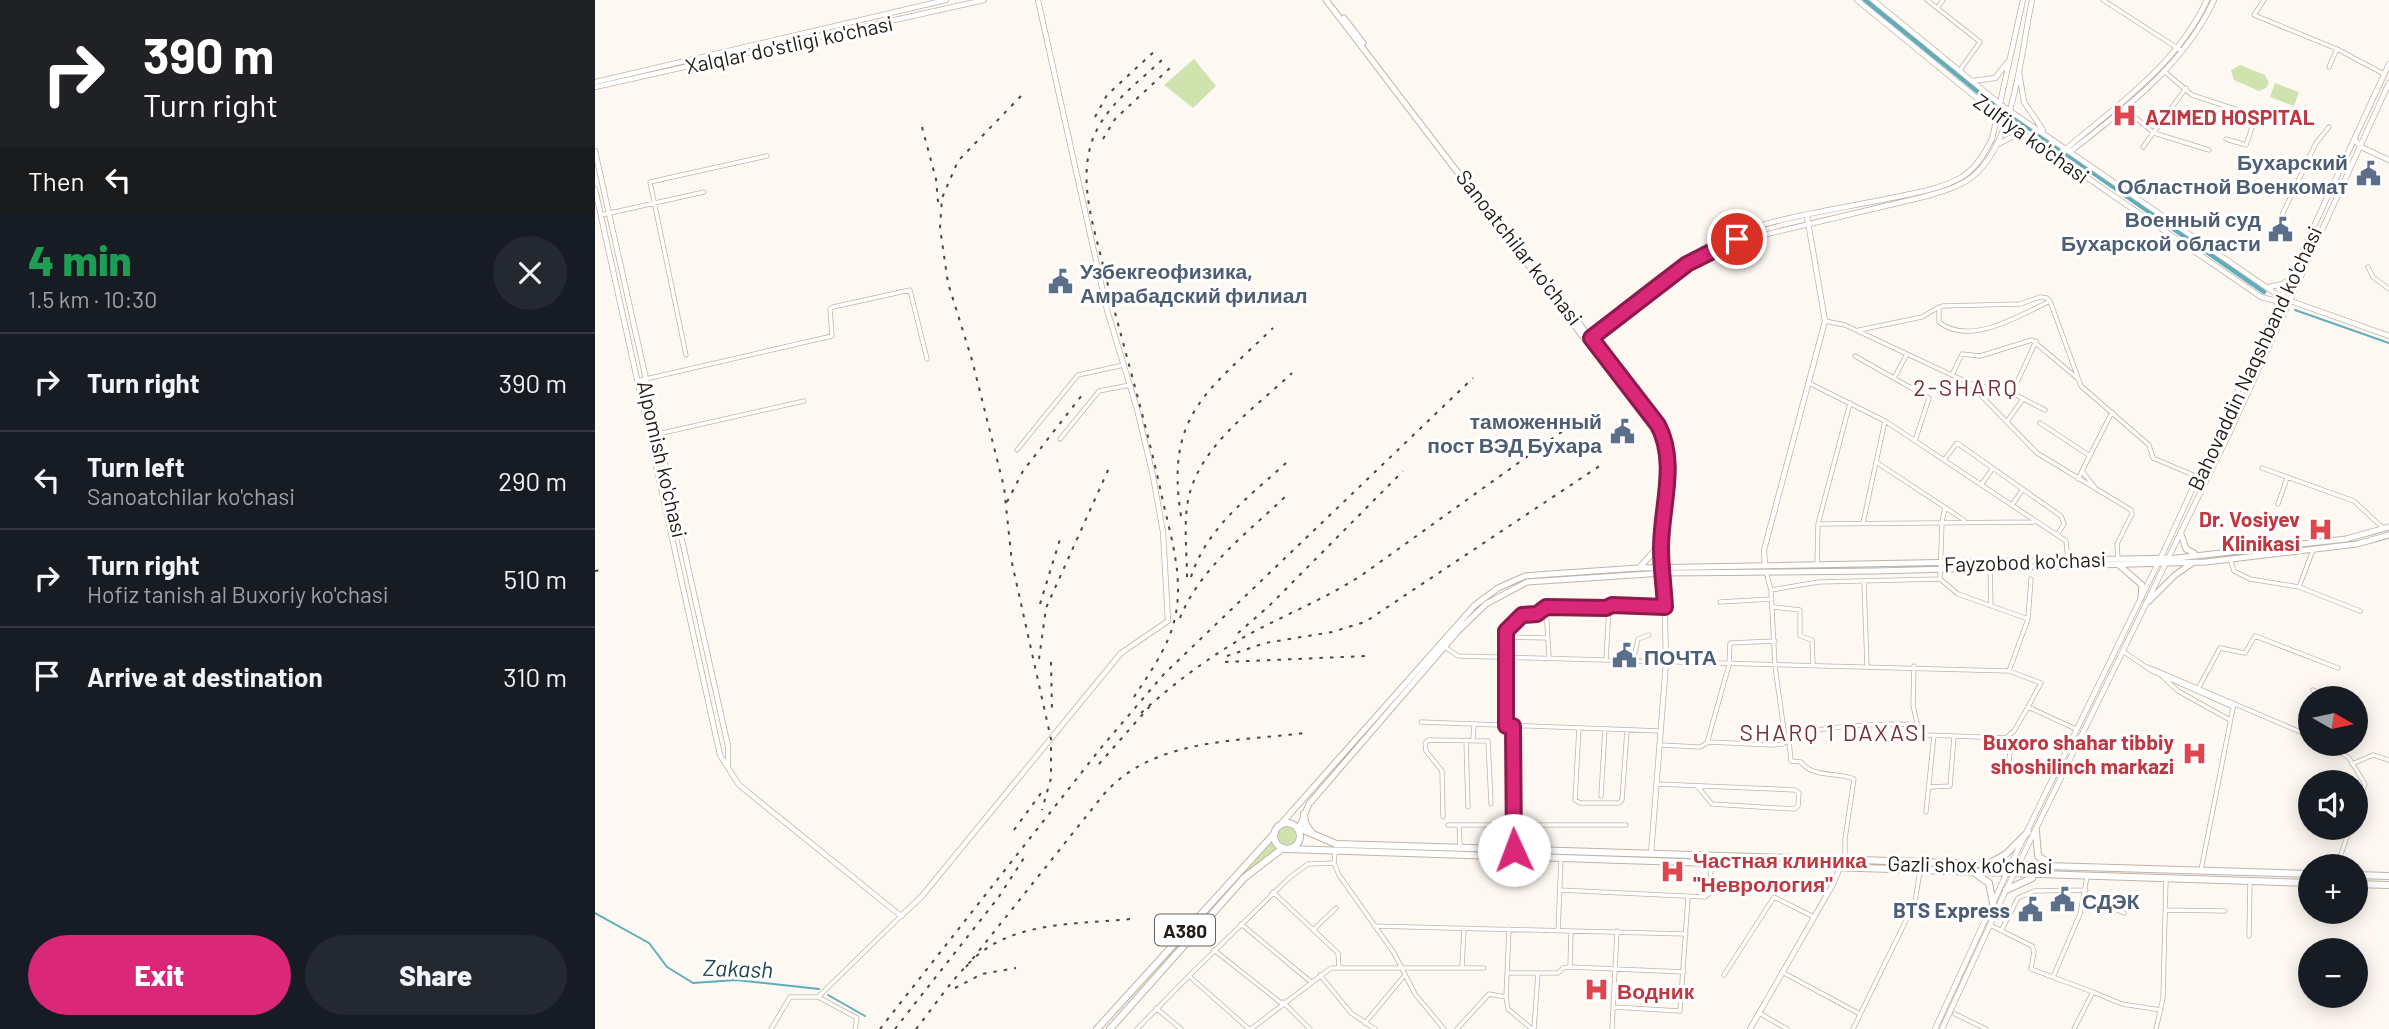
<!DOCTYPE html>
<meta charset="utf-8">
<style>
:root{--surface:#171b24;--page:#242831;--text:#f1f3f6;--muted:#9ea1a6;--line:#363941;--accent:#db2777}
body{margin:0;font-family:Barlow,sans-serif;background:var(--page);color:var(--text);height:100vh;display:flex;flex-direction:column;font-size:26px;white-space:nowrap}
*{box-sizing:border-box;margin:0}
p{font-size:23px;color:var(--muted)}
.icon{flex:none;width:38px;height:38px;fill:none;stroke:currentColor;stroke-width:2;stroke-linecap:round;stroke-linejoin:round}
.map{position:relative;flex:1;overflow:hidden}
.drawer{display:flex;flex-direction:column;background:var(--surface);width:595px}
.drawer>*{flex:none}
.hud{background:#202124;color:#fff;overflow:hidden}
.needle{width:46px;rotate:99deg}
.tools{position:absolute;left:1703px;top:686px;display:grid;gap:14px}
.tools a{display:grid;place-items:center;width:70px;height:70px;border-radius:50%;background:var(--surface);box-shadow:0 4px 18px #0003;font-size:35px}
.pin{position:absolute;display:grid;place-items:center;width:60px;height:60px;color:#fff;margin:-30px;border:4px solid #fff;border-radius:50%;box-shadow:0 2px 7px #0007}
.me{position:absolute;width:77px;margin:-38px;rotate:358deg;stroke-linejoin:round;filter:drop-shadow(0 0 5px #0008)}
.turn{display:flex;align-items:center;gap:24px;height:147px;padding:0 28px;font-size:32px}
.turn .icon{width:91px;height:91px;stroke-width:2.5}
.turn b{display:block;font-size:49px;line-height:60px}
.then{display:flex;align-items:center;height:66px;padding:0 28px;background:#0003;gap:14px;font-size:26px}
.round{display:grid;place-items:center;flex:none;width:74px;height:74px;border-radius:37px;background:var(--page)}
.head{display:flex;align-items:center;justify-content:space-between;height:119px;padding:0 28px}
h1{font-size:42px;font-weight:800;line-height:52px;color:#1e9e55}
.action{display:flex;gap:14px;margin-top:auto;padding:14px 28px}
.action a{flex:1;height:80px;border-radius:42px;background:var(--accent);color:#fff;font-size:28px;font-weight:800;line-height:80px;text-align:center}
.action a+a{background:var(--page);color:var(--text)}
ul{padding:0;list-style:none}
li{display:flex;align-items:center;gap:21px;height:98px;padding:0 28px;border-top:2px solid var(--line)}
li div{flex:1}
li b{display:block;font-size:26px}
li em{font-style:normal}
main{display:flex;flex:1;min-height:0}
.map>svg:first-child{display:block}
.green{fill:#cfe3ae}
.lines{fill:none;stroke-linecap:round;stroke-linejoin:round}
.stream{stroke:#5eadbd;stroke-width:2}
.canal{stroke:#5eadbd;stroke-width:4.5}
.minor-casing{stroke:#c1b3a6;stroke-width:5}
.tertiary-casing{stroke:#c1b3a6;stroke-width:6}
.secondary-casing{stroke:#c1b3a6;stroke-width:6}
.primary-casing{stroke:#c1b3a6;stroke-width:7}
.trunk-casing{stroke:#c1b3a6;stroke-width:8}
.minor{stroke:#fff;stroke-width:3.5}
.tertiary{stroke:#fff;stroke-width:4.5}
.secondary{stroke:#fff;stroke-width:4.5}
.primary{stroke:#fff;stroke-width:5}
.trunk{stroke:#fff;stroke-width:6}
.rail{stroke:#4b4640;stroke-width:2;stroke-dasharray:3.5 7;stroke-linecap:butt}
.route-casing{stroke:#8e194d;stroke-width:18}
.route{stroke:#db2777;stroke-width:12}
.labels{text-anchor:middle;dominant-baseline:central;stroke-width:6;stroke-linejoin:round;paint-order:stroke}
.shield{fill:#fff;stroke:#64605d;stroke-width:2}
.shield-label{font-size:19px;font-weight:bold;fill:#211c17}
.street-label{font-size:21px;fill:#211c17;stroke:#fff}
.health-label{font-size:21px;font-weight:bold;fill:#be3a42;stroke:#fff;text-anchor:start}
.service-label{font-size:21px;font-weight:bold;fill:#4e5e75;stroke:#fff;text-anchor:end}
.neighbourhood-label{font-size:23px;letter-spacing:2px;fill:#793137;stroke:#fff}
.water-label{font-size:23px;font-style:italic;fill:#1f444b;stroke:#fff}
</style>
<main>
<section class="drawer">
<div class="hud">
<div class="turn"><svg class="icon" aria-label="right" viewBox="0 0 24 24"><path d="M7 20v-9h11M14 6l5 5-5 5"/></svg><div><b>390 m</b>Turn right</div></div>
<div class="then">Then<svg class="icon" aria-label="left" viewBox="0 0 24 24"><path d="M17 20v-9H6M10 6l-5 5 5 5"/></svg></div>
</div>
<div class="head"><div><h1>4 min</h1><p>1.5 km · 10:30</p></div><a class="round"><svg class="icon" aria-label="close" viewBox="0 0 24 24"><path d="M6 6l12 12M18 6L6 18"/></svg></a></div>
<ul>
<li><svg class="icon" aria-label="right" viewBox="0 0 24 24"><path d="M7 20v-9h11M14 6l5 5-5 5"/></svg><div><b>Turn right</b></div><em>390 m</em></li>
<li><svg class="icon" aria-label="left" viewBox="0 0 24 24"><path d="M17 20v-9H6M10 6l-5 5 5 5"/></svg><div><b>Turn left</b><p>Sanoatchilar ko'chasi</p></div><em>290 m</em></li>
<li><svg class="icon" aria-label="right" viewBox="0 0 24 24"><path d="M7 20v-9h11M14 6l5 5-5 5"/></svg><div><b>Turn right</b><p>Hofiz tanish al Buxoriy ko'chasi</p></div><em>510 m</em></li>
<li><svg class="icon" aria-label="arrive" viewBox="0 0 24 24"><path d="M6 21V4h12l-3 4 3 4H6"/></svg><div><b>Arrive at destination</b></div><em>310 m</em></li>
</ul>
<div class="action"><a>Exit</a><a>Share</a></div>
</section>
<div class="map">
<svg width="1794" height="1029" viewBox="0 0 1794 1029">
<rect width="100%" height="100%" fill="#fef8f2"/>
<path class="green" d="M599 59 621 86 598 108 569 85Z
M1645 65 1670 75 1674 83 1671 88 1664 91 1639 80 1636 70Z
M1680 83 1704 92 1699 106 1675 97Z
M683 836a9 9 0 1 1 18 0a9 9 0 1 1-18 0Z
M677 840 682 849 652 871 508 1029Z"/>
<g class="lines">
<path class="stream" d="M1700 310 1794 343
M0 913 54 943 72 967 98 983 141 980 224 989
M233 995 270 1016"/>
<path class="canal" d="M1270 0 1398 104
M1421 119 1669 292"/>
<defs>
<path id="minor" d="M1332 0 1385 42 1365 70
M1508 0 1587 51
M1669 0 1659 15 1742 49 1789 74
M1343 7 1348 0
M1734 67 1742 49
M1570 72 1597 95 1661 116 1651 145 1631 139
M1541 118 1559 133 1614 150
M1548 147 1591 88
M6 215 109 192
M1687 215 1721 143 1734 127
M1773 267 1778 277 1794 289
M1455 301C1426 315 1374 347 1344 322V309L1347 306 1425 304 1445 297 1452 298 1455 301 1486 386 1554 445 1558 458 1603 477
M1230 321 1250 325 1374 383 1442 453 1536 510 1537 514 1522 544 1523 559
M1264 330 1327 317 1344 307
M91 355 55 182 172 156
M1260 356 1334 398 1320 441
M1357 375 1367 354 1385 356 1437 340 1482 378
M1299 378 1312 354
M42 381 237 336 235 309 238 307 315 290 332 359
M1214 383 1290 421 1471 541 1473 562
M1376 384 1417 393 1450 410
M1417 393 1441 341
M1413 420 1428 399
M1445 423 1495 456
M63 434 209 401
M465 439 504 391 535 385
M422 450 483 375 529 365
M1349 460 1362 443 1466 516 1469 524 1462 535
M1281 462 1369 520
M1667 468 1759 501 1788 528
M1487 471 1501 489
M1483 479 1517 412
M1386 485 1398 468
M1683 504 1692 478
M1417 505 1428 489
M1268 523 1290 421
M1223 524 1439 522
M1635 559 1639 571 1655 579 1704 587 1765 611
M1222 565 1223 524 1255 403
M1395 568 1396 606
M1171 572 1176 590 1180 666 1190 738 1194 741 1196 761 1206 762C1217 778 1244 772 1259 779L1250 839V861
M1345 579 1347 522 1350 508
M1269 582 1272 666
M1704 587 1718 550
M1176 590 1224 582 1345 579 1363 594 1433 619 1414 671
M1125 602 1177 599
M951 607 954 657
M1179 607 1205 610V636L1217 640 1218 665
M1433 619 1436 579
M911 637 953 638
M850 647 863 656 1414 671 1446 683 1433 707 1481 729
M1529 652 1557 671 1638 707
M1011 660 1014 607
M1038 662 1043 639 1054 635
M1319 666 1318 705 1323 728 1333 735 1411 738 1419 731 1433 707
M1553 667 1715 736
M1567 676 1583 691 1635 720
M1604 687 1625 648 1650 653 1660 636 1743 668
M1718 690 1723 693 1721 698
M826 722 1066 731
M911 726V631L927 615 942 614 951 607 1011 608 1017 605 1070 607
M918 726 919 848
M984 728 980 800 985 803H1024L1027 800 1032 730
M1412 737 1416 745 1413 770
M878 739 879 725
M871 740 873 807
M1194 741C1211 724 1296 724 1323 724
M1112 743 1134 665 1135 643 1180 641
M1732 744 1754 758 1770 784 1760 812
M1065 745 1105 747 1114 742 1177 745 1188 744 1193 740
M1757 764 1778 755 1794 760
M1062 784 1200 790 1204 793 1203 806 1199 809 1117 804 1102 786
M1334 787 1355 786 1359 737
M1006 796 1010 729
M1331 812 1339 735
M848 817 847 771 831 751 830 743 834 740 893 741 896 804
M853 825H1031
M864 825 865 846
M740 853 739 863 744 875 799 953 820 994 849 1029
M1742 866 1755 828
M1606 870 1639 703
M964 890 1110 897 1115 893 1116 869
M678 892 743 953 744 968
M1488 902 1509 904 1529 913
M1570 910 1630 911
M646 924 716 982
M1395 925 1437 946 1439 952 1436 969 1498 992
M779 926 1091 934
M718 930 741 908
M963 931 966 860
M1406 931 1423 898 1439 891 1491 890
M1654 936 1655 882
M619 950 686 1003
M867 967 869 928
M975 967 976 932
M1187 972 1265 1014
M913 973H963L968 968 975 967 1089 972
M725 975 756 1013 780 1029
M1129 975 1179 897 1219 917
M594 976 694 878 713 864 739 863
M1458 977 1485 914 1492 877
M223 997 262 1018 260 1029
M911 997 913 1009 937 1029
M688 1002 715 1029
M1018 1007 1085 1011 1093 898
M561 1008 586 1029
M1164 1013 1192 1029
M1360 1014 1391 1029
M770 1023 809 976
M176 1029 195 997H223L306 916
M542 1029 594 976 654 1029
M656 1029 736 968H889
M862 1029 894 994 911 997 914 929
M939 1029 943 973
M1017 1029 1022 931
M1258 1029 1320 902 1325 871
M1479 1029 1498 992 1527 1004 1566 1010
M1561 1029 1568 998 1571 879"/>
<path id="tertiary" d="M1760 140 1766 147 1794 160
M0 151 133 746V766
M0 189 125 755 144 785 306 916 327 896 526 653 573 621 568 532 558 476 542 409 512 310 443 0
M1170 566 1169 550 1230 321 1212 216
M1056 854 1071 663 1069 573
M1155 1029 1237 886 1245 868"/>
<path id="secondary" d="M1262 0 1411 122 1666 297 1686 302
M1278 0 1405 104 1687 298 1794 336
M1424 72 1429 102 1448 130
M1378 81 1400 78 1413 62
M0 82 351 0
M0 87 389 0
M1401 145 1419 136 1429 135
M1472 148C1524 104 1583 63 1612 0
M1476 151C1530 109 1590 64 1619 0
M1674 287 1688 284 1694 279
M990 336C1034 303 1075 263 1125 240 1177 217 1240 210 1296 198 1320 193 1346 189 1367 177 1382 167 1389 154 1397 139L1428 0
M993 341 1086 268 1126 245 1328 197C1345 192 1363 188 1377 177 1420 143 1426 51 1437 0
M1340 1029 1415 866 1567 555 1794 64
M1347 1029 1411 890 1634 434 1794 83"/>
<path id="primary" d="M731 0 1067 440C1076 482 1058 526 1063 568
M749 18 768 43
M950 278 1068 435
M1586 534 1591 549 1599 553
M1524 565 1547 585 1546 598
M1044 568 1062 548
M1069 570 1066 551 1073 458
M1554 601 1580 575 1596 564
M685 825 880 605 903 588 930 576 955 574 1044 568 1582 558 1751 539 1794 527
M704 828 714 804 863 631 891 604 932 582 1069 573 1280 571 1611 562 1762 544 1794 535"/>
<path id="trunk" d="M709 814 710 823 716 832
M679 836a13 13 0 1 1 26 0a13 13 0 1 1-26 0Z
M704 828 741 844 1715 874
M1441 831 1443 856 1456 865
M693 849 1715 883
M1395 863 1411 854 1433 832
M1381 874 1394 883 1398 903
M1760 875 1794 876
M1760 884 1794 885
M1411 890 1437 878
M502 1029 680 833
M515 1029 649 878 688 848"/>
</defs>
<use href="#minor" class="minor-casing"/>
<use href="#tertiary" class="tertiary-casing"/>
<use href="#secondary" class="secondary-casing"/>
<use href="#primary" class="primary-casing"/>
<use href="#trunk" class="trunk-casing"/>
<use href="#minor" class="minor"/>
<use href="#tertiary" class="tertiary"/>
<use href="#secondary" class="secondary"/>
<use href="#primary" class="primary"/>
<use href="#trunk" class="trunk"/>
<path class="rail" d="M426 96 363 161 347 198 345 228 353 283 377 360 409 487 417 563 456 739V778L447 810
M500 117 512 95 562 49
M327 127 341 179 343 202
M508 139 520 119 576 67
M412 502 428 471 487 395
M586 516C570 415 612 392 678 328
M0 571 7 570
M592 577C592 554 589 530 592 507 599 449 658 410 697 373
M596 577C612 527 654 497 691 463
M445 604 466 536
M585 618C606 566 655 531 694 493
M643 633 673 607 808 471
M632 656 670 643 737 632 770 622 1009 463
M444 659 451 608 514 468
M456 662 457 711
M630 662 772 656
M539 697C554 674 572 649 579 622 590 580 576 538 567 497 550 417 526 340 507 261 497 221 484 181 497 141 510 105 543 83 569 58
M546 713C578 684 614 657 651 636 689 615 730 599 767 575L979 423
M504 764 555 706
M419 830 449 789
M371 967 509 794C559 738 640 742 709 733
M360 988 387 974 421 968
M285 1029 505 749 569 674 878 378
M300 1029 403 898 429 858
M321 1029C341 1004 360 974 384 954 424 921 488 924 536 919"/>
</g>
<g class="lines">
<defs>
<path id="route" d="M919 850 918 726H911V631L927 615 942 614 951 607 1011 608 1017 605 1070 607C1069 588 1066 567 1066 548 1066 507 1083 463 1063 425L996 338 1092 264 1142 239"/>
</defs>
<use href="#route" class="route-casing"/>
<use href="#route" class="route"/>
</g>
<defs>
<symbol id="hospital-bare" viewBox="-9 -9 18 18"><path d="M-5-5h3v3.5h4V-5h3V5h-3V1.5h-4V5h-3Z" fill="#e0444e" stroke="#fff" stroke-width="2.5" paint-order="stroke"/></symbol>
<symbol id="civic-bare" viewBox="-9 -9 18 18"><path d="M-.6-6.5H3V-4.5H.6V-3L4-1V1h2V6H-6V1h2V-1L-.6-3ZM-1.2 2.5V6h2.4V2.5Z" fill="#5c6f8a" stroke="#fff" stroke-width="2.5" paint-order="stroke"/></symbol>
</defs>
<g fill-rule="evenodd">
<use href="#hospital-bare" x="1512" y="98" width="35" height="35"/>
<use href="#civic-bare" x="1756" y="156" width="35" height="35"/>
<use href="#civic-bare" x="1668" y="212" width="35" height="35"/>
<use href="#civic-bare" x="448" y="264" width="35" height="35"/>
<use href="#civic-bare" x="1010" y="414" width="35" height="35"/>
<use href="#hospital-bare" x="1708" y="512" width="35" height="35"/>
<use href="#civic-bare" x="1012" y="638" width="35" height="35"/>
<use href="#hospital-bare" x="1582" y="736" width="35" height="35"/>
<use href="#hospital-bare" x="1060" y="854" width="35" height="35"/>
<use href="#civic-bare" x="1450" y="882" width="35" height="35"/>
<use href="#civic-bare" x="1418" y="892" width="35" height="35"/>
<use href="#hospital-bare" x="984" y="972" width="35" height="35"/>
</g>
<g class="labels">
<rect class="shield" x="560" y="914.5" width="60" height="31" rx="5"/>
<g class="shield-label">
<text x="590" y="930">A380</text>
</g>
<g class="street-label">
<text transform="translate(194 44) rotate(-12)">Xalqlar do'stligi ko'chasi</text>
<text transform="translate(1437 138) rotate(36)">Zulfiya ko'chasi</text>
<text transform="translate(925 247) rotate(52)">Sanoatchilar ko'chasi</text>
<text transform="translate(1659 358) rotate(-65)">Bahovaddin Naqshband ko'chasi</text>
<text transform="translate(68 459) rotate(77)">Alpomish ko'chasi</text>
<text transform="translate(1430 561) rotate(-2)">Fayzobod ko'chasi</text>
<text transform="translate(1375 864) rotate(1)">Gazli shox ko'chasi</text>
</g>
<g class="health-label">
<text x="1550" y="116">AZIMED HOSPITAL</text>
<text x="1705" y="518" text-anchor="end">Dr. Vosiyev<tspan x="1705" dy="24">Klinikasi</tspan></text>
<text x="1579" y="741" text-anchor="end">Buxoro shahar tibbiy<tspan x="1579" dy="24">shoshilinch markazi</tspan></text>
<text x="1098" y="859">Частная клиника<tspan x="1098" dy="24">"Неврология"</tspan></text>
<text x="1022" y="990">Водник</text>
</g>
<g class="service-label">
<text x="1753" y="161">Бухарский<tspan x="1753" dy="24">Областной Военкомат</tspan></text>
<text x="1666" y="218">Военный суд<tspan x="1666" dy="24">Бухарской области</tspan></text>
<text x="485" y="270" text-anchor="start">Узбекгеофизика,<tspan x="485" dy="24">Амрабадский филиал</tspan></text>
<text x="1007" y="420">таможенный<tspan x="1007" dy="24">пост ВЭД Бухара</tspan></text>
<text x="1049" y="656" text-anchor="start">ПОЧТА</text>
<text x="1487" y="900" text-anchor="start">СДЭК</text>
<text x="1415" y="909">BTS Express</text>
</g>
<g class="neighbourhood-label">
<text x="1371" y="387">2-SHARQ</text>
<text x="1239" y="732">SHARQ 1 DAXASI</text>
</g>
<g class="water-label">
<text transform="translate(143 968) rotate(2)">Zakash</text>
</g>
</g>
</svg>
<div class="tools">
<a><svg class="needle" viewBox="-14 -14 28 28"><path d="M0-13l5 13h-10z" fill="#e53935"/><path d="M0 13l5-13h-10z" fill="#9ea1a6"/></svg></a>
<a><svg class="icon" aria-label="sound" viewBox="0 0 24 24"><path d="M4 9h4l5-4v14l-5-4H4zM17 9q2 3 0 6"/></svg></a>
<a>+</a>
<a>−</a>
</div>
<div class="pin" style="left:1142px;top:239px;background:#d93025"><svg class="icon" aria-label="arrive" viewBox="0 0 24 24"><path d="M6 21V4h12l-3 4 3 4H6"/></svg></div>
<svg class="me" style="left:919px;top:850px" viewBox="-20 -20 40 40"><circle r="19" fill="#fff"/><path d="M0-13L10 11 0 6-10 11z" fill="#db2777"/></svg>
</div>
</main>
